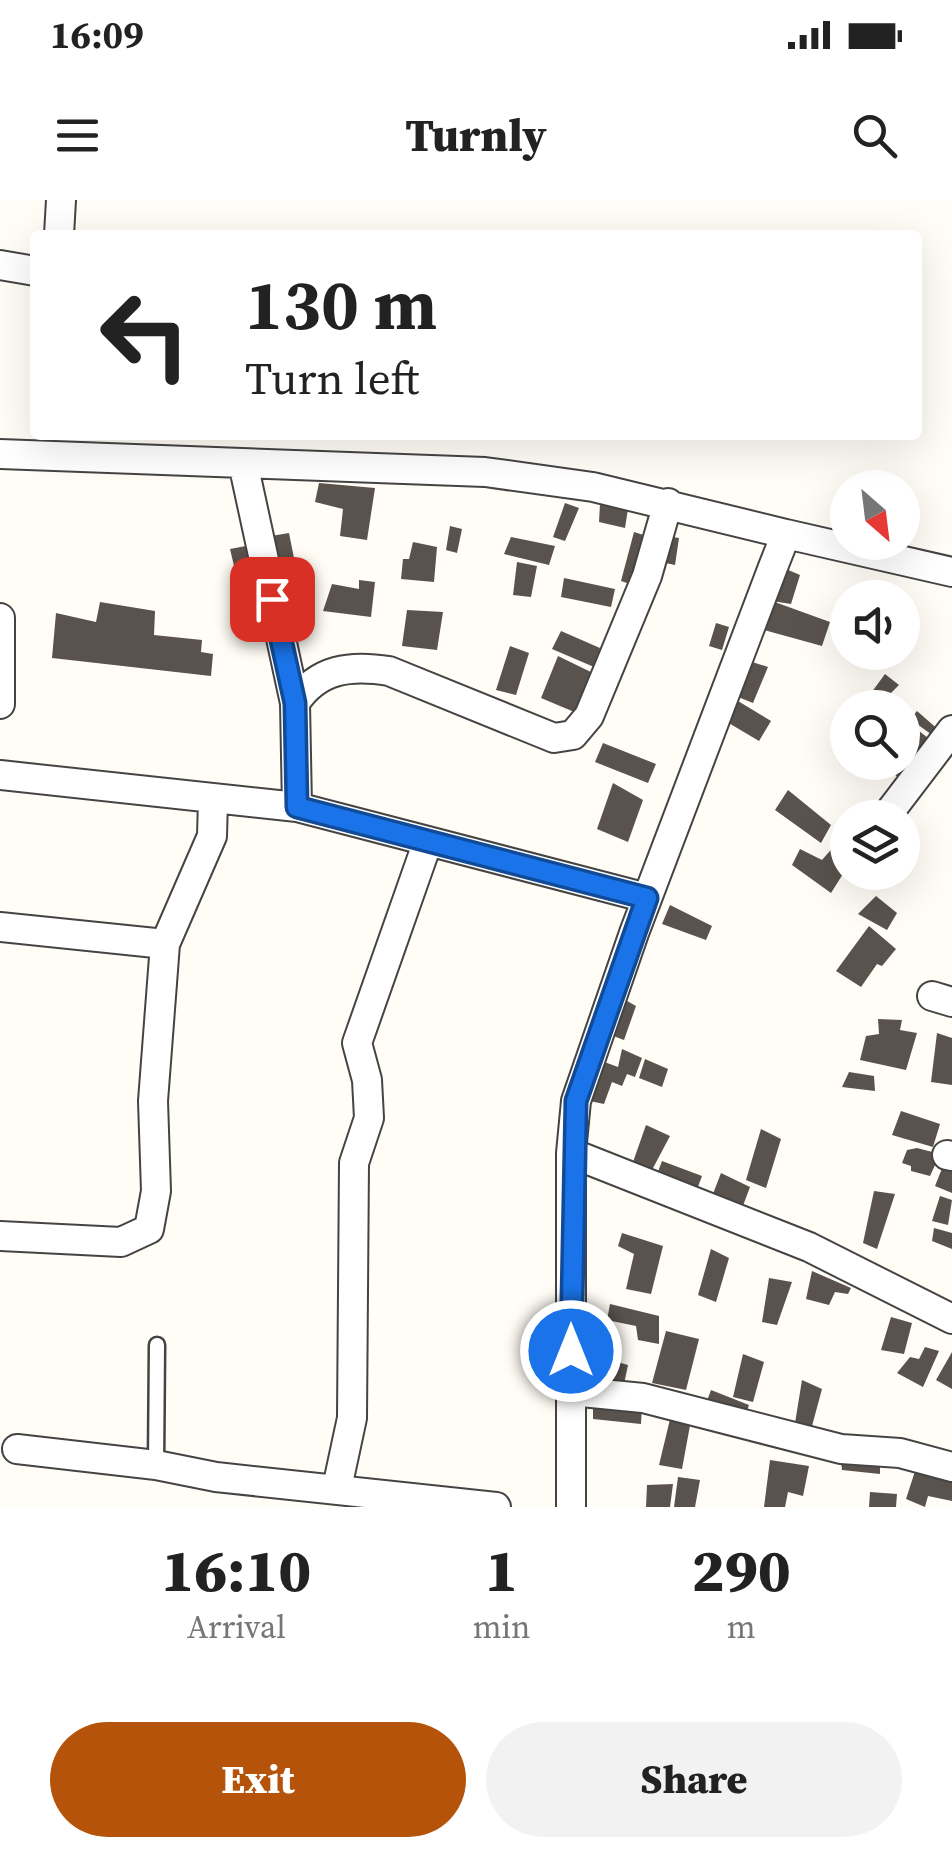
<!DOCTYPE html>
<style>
:root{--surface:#fff;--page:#f2f2f2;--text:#222;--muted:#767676;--accent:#b45309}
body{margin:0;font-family:"Source Serif 4",serif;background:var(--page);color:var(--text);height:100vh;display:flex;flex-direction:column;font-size:38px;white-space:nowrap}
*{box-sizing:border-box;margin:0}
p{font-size:32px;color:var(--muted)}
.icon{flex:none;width:55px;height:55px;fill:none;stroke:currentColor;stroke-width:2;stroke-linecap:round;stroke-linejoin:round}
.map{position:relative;height:1307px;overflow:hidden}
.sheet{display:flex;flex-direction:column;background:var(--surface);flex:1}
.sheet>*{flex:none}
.guide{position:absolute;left:30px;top:30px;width:892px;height:210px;border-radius:10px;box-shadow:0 10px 40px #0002;background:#fff;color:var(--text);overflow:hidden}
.needle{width:65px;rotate:152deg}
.buttons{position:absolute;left:830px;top:270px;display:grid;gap:20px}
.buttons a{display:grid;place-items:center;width:90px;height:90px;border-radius:50%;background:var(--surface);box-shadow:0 10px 40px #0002;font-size:50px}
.pin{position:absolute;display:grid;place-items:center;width:85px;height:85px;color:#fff;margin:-42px;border-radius:20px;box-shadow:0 5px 15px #0006}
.me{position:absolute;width:110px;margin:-55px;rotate:0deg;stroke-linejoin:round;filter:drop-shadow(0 0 8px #0008)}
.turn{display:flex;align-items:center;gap:35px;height:210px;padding:0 50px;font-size:45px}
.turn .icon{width:130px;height:130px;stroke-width:2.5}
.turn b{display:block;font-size:70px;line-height:85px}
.eta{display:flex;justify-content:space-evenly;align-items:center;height:170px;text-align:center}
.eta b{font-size:60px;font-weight:800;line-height:70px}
.cta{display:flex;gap:20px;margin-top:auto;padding:20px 50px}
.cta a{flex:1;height:115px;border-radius:60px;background:var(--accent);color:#fff;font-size:40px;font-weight:800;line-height:115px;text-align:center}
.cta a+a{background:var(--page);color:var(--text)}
.status{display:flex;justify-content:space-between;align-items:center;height:70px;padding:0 50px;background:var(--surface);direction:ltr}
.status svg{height:28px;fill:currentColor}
header{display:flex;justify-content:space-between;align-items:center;height:130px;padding:0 50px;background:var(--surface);font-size:45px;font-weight:800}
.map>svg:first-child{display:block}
.building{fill:#5a524d}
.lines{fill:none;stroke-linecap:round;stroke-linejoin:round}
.service-casing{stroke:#444;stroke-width:19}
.minor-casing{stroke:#444;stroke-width:32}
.service{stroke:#fff;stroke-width:14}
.minor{stroke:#fff;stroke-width:28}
.route-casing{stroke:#114b97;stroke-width:25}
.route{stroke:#1a73e8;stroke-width:18}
</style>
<div class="status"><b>16:09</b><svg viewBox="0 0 49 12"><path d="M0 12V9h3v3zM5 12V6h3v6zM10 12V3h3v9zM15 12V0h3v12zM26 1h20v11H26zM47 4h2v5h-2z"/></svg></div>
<header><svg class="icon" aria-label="menu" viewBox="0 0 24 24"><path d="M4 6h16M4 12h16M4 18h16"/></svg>Turnly<svg class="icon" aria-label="search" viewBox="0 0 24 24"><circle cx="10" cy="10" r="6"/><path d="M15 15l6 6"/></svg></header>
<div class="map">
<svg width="952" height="1307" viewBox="0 0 952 1307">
<rect width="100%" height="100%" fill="#fffdf5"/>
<path class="building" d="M319 283 375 288 367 340 340 336 343 309 315 302Z
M565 303 579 308 565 341 553 337Z
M600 304 628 309 625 328 599 322Z
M450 326 462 329 457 353 446 350Z
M634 332 650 337 636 386 621 381Z
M289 333 300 388 281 393 271 336Z
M661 335 679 338 675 365 656 361Z
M511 337 555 346 549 365 504 354Z
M413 342 437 347 434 382 401 379 403 359H409Z
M251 345 260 387 240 391 230 349Z
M517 362 537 366 531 397 513 395Z
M786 369 800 375 791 404 772 401Z
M564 378 615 389 611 407 561 397Z
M359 380 375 382 371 417 323 411 332 384 359 389Z
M772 401 830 422 822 446 764 430Z
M100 402 155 411 154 435 202 440 201 452 213 454 211 476 52 458 56 413 96 422Z
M407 410 443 412 437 450 402 446Z
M716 423 729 427 722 450 709 446Z
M561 431 600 448 594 467 552 449Z
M510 446 529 453 516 495 496 490Z
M558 456 597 475 579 514 541 498Z
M749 461 768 467 753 503 738 497Z
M885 474 899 485 876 508 866 500Z
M738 501 771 521 759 541 727 522Z
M917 511 941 532 935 537 910 519Z
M902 518 932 541 901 579 882 566 902 562Z
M603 543 656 564 648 583 595 562Z
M613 583 643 600 628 642 597 629Z
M788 590 831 625 821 643 775 610Z
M848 630V666L831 693 792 665 800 649 822 660Z
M876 696 897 713 887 730 858 714Z
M670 705 712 726 706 740 662 724Z
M869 726 896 749 882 766 877 764 861 787 836 771Z
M620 797 636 806 624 840 608 834Z
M878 819 902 820 900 830 917 833 906 870 860 860 866 836 879 834Z
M937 833 952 838V885L931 882Z
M622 849 642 858 635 877 627 874 622 886 612 882 604 904 585 900 599 860 618 867Z
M645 859 668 869 662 887 639 878Z
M849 872 874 876 875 891 842 887Z
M901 911 940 924 933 947 892 935Z
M646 925 670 936 652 970 633 962Z
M761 929 781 939 766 988 746 980Z
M917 948 940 954 930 976 911 971V966L902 963 907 950Z
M662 961 702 976 696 992 656 977Z
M945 961 952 963V993L935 986Z
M721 973 750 987 741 1011 711 999Z
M874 991 895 994 877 1049 863 1043Z
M940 996 952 1000 948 1025 932 1021Z
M934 1028 952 1033V1049L932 1041Z
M622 1033 663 1046 651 1094 626 1089 634 1054 618 1046Z
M711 1049 729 1058 716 1102 698 1095Z
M812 1071 851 1088 848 1094 835 1092 829 1105 806 1099Z
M769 1078 792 1082 777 1125 762 1122Z
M610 1104 659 1116V1144L638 1140 636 1126 607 1120Z
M891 1117 912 1123 904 1154 881 1150Z
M666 1131 699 1139 686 1190 652 1183Z
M925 1147 939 1151 923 1187 897 1173 910 1157 919 1159Z
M952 1152V1189L936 1180Z
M589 1154 628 1165 624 1184 587 1180Z
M743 1154 764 1162 753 1202 733 1197Z
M802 1180 822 1189 812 1226 795 1223Z
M711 1190 749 1205 745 1217 705 1206Z
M593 1196 642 1204 641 1224 593 1219Z
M671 1215 691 1220 682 1269 659 1265Z
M840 1254 880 1256V1274L842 1270Z
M770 1260 809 1266 803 1296 788 1292 785 1307H764Z
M917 1265 952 1275V1301L928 1296 925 1307 906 1299Z
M678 1277 700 1280 695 1307H674Z
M673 1284 670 1307H646L647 1285Z
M870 1292 897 1294 896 1307H869Z"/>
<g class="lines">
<defs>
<path id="service" d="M156 1265 157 1145"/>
<path id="minor" d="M59 35 61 0
M0 65 35 71
M0 254 485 272 593 287 786 334
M243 263 295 503 297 607
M0 418V504
M295 503C318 468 351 465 389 471L554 538 573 535 589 516 647 376 668 303
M0 575 297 607 647 698
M885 618 952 530
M0 727 165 744
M932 796 952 802
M571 953 809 1047 952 1119
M947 955 952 956
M0 1036 121 1042 149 1029 156 991 153 901 165 744 212 636 213 599
M571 1191 643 1198 841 1249 900 1253 952 1267
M17 1249 156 1265 216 1277 496 1307
M337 1288 352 1218 354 963 369 918 367 880 357 843 428 641
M571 1307V953L576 901 634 733 773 367 786 334 952 372"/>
</defs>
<use href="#service" class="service-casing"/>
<use href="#minor" class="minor-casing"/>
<use href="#service" class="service"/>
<use href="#minor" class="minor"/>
</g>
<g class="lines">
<defs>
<path id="route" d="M272 399 295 503 297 607 647 698 576 901 571 1151"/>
</defs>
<use href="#route" class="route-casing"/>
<use href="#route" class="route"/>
</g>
</svg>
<div class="buttons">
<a><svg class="needle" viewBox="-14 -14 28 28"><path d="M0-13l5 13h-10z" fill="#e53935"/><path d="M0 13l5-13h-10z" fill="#767676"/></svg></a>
<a><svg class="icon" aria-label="sound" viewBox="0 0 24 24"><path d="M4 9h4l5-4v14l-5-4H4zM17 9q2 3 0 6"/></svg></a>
<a><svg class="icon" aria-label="search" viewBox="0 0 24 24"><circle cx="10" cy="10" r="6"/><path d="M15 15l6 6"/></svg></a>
<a><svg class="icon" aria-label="layers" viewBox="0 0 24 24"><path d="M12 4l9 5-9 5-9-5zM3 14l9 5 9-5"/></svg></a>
</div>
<div class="pin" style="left:272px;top:399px;background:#d93025"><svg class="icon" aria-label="arrive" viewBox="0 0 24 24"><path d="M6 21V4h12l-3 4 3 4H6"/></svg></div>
<svg class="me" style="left:571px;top:1151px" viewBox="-20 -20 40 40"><circle r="17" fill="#1a73e8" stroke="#fff" stroke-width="3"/><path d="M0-11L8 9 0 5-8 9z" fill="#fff"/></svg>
<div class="guide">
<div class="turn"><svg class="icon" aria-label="left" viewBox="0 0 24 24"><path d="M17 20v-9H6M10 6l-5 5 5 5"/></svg><div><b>130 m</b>Turn left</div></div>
</div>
</div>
<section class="sheet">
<div class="eta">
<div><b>16:10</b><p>Arrival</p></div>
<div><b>1</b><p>min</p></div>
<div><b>290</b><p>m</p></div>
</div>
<div class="cta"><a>Exit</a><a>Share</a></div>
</section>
